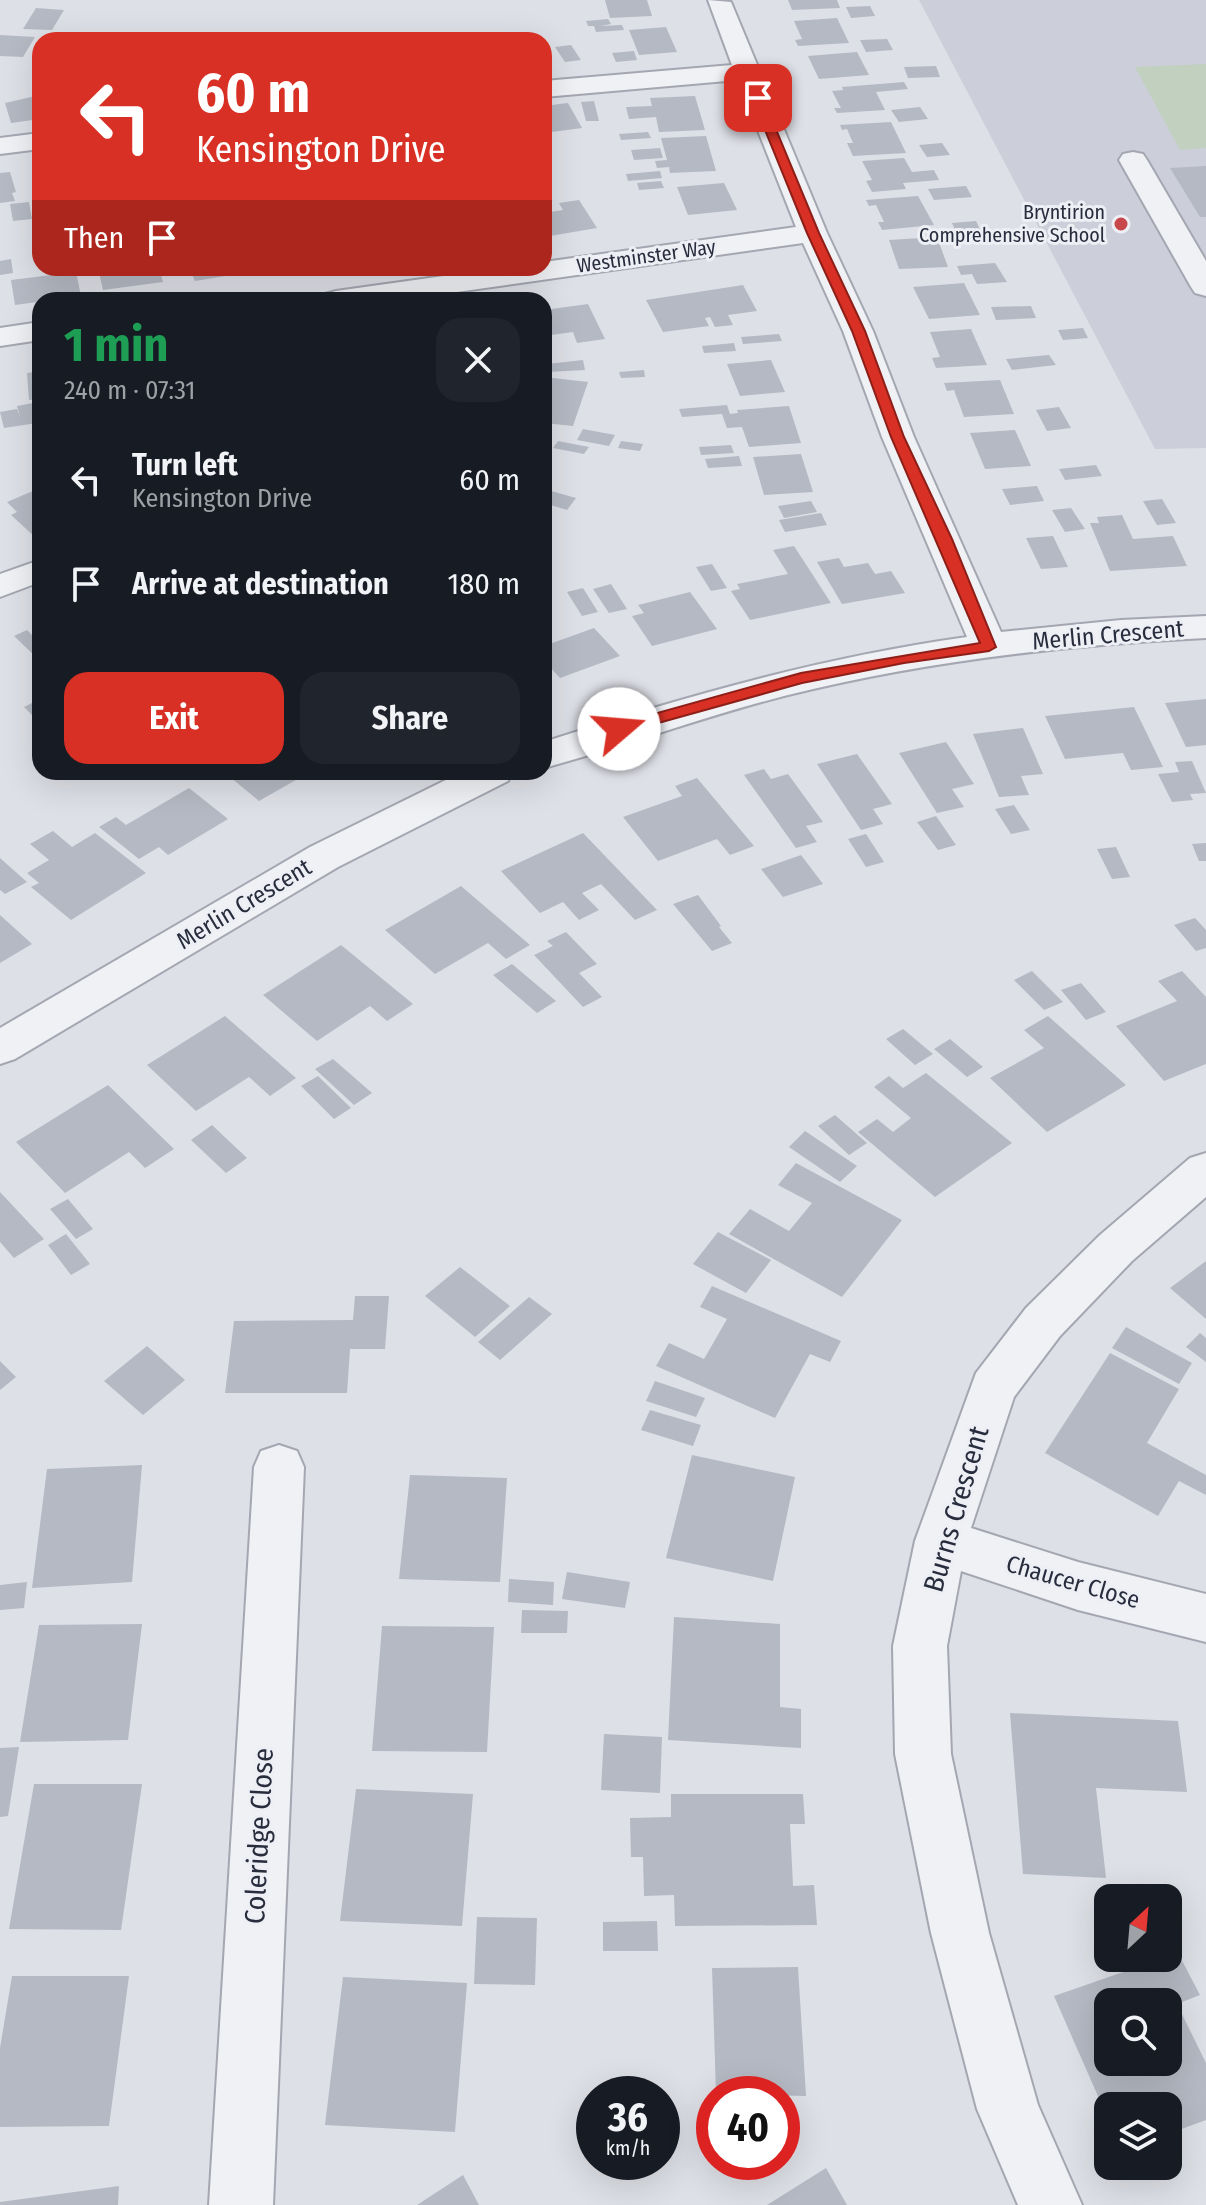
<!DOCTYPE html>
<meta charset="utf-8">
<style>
:root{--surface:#171b24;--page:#20242c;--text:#f1f3f6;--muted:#9ea1a6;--accent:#d93025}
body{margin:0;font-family:"Fira Sans Condensed",sans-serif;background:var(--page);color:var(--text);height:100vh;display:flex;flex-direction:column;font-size:30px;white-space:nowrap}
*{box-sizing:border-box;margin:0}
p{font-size:26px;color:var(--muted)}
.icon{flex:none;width:44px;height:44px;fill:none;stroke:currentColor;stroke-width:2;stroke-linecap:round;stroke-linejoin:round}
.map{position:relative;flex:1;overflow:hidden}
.drawer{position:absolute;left:32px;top:292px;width:520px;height:488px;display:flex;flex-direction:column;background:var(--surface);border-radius:24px;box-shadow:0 8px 32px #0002}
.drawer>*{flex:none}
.hud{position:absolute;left:32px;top:32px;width:520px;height:244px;border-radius:24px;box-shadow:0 8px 32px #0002;background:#d93025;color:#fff;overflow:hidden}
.needle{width:52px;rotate:26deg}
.controls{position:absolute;left:1094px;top:1884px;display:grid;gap:16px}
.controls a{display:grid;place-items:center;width:88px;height:88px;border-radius:16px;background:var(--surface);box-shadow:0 8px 32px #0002;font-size:40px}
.speed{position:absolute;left:576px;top:2076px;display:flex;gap:16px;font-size:40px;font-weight:700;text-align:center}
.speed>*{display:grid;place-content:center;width:104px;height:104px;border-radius:50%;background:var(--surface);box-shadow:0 8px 32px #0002;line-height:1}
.speed small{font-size:20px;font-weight:400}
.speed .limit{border:12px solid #d22;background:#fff;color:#111}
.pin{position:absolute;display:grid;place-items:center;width:68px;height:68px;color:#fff;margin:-34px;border-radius:16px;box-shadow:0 4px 12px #0006}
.me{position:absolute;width:88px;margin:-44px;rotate:72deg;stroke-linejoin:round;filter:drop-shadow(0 0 6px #0008)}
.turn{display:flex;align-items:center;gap:28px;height:168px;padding:0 32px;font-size:36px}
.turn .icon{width:104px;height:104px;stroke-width:2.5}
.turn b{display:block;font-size:56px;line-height:68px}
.then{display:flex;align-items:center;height:76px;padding:0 32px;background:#0003;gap:16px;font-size:30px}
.round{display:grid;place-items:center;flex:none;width:84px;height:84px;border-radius:24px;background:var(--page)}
.head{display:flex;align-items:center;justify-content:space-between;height:136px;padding:0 32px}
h1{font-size:48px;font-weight:700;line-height:60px;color:#1e9e55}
.primary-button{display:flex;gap:16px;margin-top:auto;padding:16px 32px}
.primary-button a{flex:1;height:92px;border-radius:24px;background:var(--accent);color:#fff;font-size:32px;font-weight:700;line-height:92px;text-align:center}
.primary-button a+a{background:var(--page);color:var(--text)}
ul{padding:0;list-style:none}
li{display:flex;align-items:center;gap:24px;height:104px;padding:0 32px}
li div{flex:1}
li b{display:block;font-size:30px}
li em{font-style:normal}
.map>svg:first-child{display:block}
.built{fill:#cccfd9}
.green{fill:#c1d0bf}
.building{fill:#b5b9c3;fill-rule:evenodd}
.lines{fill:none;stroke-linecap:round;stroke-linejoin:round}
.minor-casing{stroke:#a4a7b1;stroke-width:4}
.minor{fill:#f0f1f5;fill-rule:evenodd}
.route{fill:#d93025;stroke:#8d1f18;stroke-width:2}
.poi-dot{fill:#c7474b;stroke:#edeff5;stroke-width:3}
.labels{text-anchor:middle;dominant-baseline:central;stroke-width:6;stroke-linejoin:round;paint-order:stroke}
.far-poi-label{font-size:20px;fill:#282d3d;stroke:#edeff5;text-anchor:end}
.far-street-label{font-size:20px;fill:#282d3d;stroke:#edeff5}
.street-label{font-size:24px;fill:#282d3d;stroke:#edeff5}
.near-street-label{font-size:28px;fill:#282d3d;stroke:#edeff5}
</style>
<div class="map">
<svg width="1206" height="2205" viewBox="0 0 1206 2205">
<rect width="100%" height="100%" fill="#dee0e7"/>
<path class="built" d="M919 0H1206V448L1155 449Z"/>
<path class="green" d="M1206 64V148L1180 150 1135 67Z"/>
<path class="building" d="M605 0H647L652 16 610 18Z
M788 0H837L840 8 792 10Z
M870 6 875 16 851 18 846 7Z
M36 8 64 10 52 30 23 29Z
M837 18 849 43 798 46 795 40 802 39 794 21Z
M608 19 611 24 601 26 622 25 624 30 596 32 594 26H588L586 21Z
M666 27 677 52 639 55 629 30Z
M478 33 481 40H450L448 35Z
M0 35 35 37 23 57 0 56Z
M887 39 893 50 866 52 860 40Z
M571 45 581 60 565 62 555 47Z
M634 51 637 60 616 62 612 53Z
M857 52 869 75 819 79 808 56Z
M936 66 940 77 908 78 904 67Z
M904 82 908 89 876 92 885 110 837 113 834 108H841L832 91 843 90 842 87Z
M40 95V119L11 123 5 103Z
M695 96 705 130 659 132 656 117 629 119 626 107 652 106 650 98Z
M594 101 599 121H586L581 102Z
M568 103 582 128 544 133V106Z
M920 107 928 119 899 122 891 110Z
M891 122 906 153 853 156 847 143H853L847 129 842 130 840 125Z
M648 132 651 138 621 140 619 134Z
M706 136 716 171 670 173 669 167 657 168 655 161 667 160 661 138Z
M942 143 950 155 927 157 919 145Z
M660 148 663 158 634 160 631 150Z
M904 158 912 172 934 170 939 180 903 183 906 189 872 192 866 181 872 180 862 161Z
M1206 166V217H1200L1170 168Z
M660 171 662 178 628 181 626 174Z
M10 172 16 192 12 193 15 201 0 203V173Z
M661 181 664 188 639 190 637 183Z
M724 183 737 210 688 215 677 187Z
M966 186 972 197 934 200 928 189Z
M918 196 934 225 882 230 878 222H884L876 205 869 206 866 200Z
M579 200 597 228 544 237V213L563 210 559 203Z
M29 202 32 219 13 221 10 204Z
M976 221 984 238 951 240 947 232H956L952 223Z
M937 237 948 267 899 269 889 240Z
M11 259 13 273 0 275V261Z
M995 263 1007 282 977 284 972 274 961 275 957 266Z
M98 268H159L163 282 103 290Z
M189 268H254L256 271 195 281Z
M76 272 81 296 15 305 11 280Z
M964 283 980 315 929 319 913 287Z
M743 285 757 311 728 315 733 325 715 327 710 317 705 318 709 326 663 332 646 300Z
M588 304 605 339 577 343 573 332 544 336V310Z
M1031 306 1036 318 996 320 991 307Z
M1083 328 1088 338 1063 340 1058 330Z
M971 329 987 365 936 368 932 358 940 357 930 332Z
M779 334 782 341 743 344 741 337Z
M734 343 736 351 704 353 702 346Z
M1049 355 1056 365 1012 370 1006 359Z
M583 360 585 370 548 372 547 364Z
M771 360 785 392 740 396 727 364Z
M644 370 645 377 621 378 619 372Z
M40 371V399L29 400 27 373Z
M544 377 588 382 573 426 544 423Z
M1000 380 1014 414 964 417 954 390 947 391 944 383Z
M33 403 37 423 4 428 0 412 17 409 20 417 17 406Z
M727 405 730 414 738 413 737 410 789 406 801 443 749 447 742 427 727 428 722 414 682 417 679 409Z
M1059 407 1071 428 1047 431 1036 410Z
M583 429 615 435 609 446 577 440Z
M1015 430 1031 466 985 469 970 433Z
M558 441 589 447 584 454 553 448Z
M621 441 643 444 640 451 618 448Z
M731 445 734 453 701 455 699 447Z
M801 454 813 492 764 495 753 457Z
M739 456 742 466 708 468 705 459Z
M1096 465 1102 476 1065 480 1059 469Z
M1037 486 1044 501 1010 505 1002 489Z
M40 488V536L36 538 11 515 17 512 7 502Z
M544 489 576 498 567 510 544 503Z
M1162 499 1176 523 1157 525 1143 501Z
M811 501 817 512 784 518 778 506Z
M1071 508 1085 529 1065 532 1052 510Z
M821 513 827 525 785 532 779 520Z
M1122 515 1133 539 1173 536 1187 566 1110 571 1090 523H1099L1097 517Z
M1053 536 1068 567 1041 569 1026 538Z
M794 546 831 603 750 620 731 591 740 589 737 584 788 574 773 550Z
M839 558 844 567 868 563 875 574 891 571 905 593 842 604 817 562Z
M712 564 727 588 711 591 696 567Z
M611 584 627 609 609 613 593 589Z
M583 588 598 612 582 616 567 592Z
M690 592 717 629 652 646 632 616 644 613 638 605Z
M594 628 620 656 560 678 544 661V646Z
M27 630 35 638 40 636V661L14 636Z
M40 699V723L24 707Z
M1206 699V745L1186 747 1165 703Z
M1134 707 1163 767 1131 770 1123 753 1065 759 1045 716Z
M1023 728 1043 774 1021 776 1029 795 999 797 973 734Z
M946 742 974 784 952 789 964 807 937 813 899 753Z
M857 754 892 804 873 809 883 824 861 830 817 764Z
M1192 761 1206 793 1190 794 1193 800 1172 802 1158 774 1179 772 1175 762Z
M764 769 771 779 788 774 823 822 806 826 817 842 796 848 744 775Z
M224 772H310L259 801Z
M697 778 754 846 730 855 717 839 658 861 623 817 682 796 675 786Z
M189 788 228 819 168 855 159 847 139 859 99 827 116 817 126 825Z
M1014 805 1030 830 1011 834 995 809Z
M936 816 956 845 938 850 917 822Z
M53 831 72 847 95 833 146 873 71 920 31 887 39 883 27 873 49 860 30 844Z
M583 833 657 910 635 920 601 884 582 893 599 910 579 920 563 902 540 913 501 871Z
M866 834 884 862 866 867 848 839Z
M1206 843V861H1199L1192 844Z
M1116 847 1130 877 1112 879 1097 849Z
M801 855 823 884 783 897 761 869Z
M0 858 27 882 5 894 0 890Z
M461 886 530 945 506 959 488 943 435 974 385 930Z
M698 895 721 926 719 927 732 943 712 951 673 904Z
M0 915 32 944 0 963Z
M1195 918 1206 930V948L1196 951 1174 925Z
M566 932 597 964 579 973 602 997 583 1007 534 955 553 946 547 941Z
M341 945 413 1004 387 1021 370 1006 317 1041 263 995Z
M512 964 556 1001 537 1013 493 975Z
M1032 971 1063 1002 1044 1010 1014 980Z
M1182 971 1206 997V1064L1164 1081 1116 1026 1177 1001 1158 981Z
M1081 983 1106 1012 1086 1020 1061 990Z
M225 1016 296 1078 270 1096 249 1077 196 1111 147 1065Z
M1048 1016 1126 1085 1047 1132 990 1078 1044 1048 1024 1030Z
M903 1029 933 1054 915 1065 886 1039Z
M950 1039 983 1067 967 1077 934 1049Z
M333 1059 372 1093 354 1105 315 1069Z
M926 1073 1012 1143 935 1197 858 1132 877 1119 893 1132 911 1118 874 1087 889 1076 903 1088Z
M318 1076 351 1108 334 1119 301 1086Z
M108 1085 174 1149 145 1168 129 1152 65 1193 16 1142Z
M835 1115 867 1143 849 1155 818 1126Z
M212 1125 247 1158 226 1173 191 1140Z
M805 1131 857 1166 840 1182 789 1147Z
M796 1163 902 1220 842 1297 729 1234 750 1209 789 1231 812 1203 778 1185Z
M0 1192 44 1239 14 1258 0 1242Z
M68 1199 93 1229 76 1239 50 1209Z
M718 1232 771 1260 746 1293 693 1264Z
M66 1234 90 1264 71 1275 48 1245Z
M1206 1261V1319L1170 1288Z
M460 1267 510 1306 475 1337 425 1296Z
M712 1286 841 1341 830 1362 810 1354 775 1418 656 1366 669 1343 704 1359 727 1319 700 1307Z
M355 1296H389L385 1349H350L347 1393H225L234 1321 353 1320Z
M529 1297 552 1314 500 1360 478 1342Z
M1126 1327 1192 1363 1179 1384 1112 1348Z
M1200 1333 1206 1338V1362L1186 1347Z
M147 1346 185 1380 143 1415 104 1381Z
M1110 1353 1179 1389 1147 1443 1206 1475V1495L1179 1481 1158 1516 1045 1453Z
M0 1361 16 1377 0 1390Z
M655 1381 705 1398 696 1417 646 1401Z
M650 1410 701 1425 693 1446 641 1430Z
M692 1455 795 1477 773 1581 666 1558Z
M142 1465 132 1582 32 1588 47 1469Z
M410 1475 507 1478 500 1582 399 1579Z
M567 1572 630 1582 625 1608 562 1599Z
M509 1579 554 1582 553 1605 508 1602Z
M27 1582 24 1608 0 1610V1585Z
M522 1610 568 1611 567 1633H521Z
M674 1617 780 1624V1707L801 1709V1748L668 1740Z
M142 1624 128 1740 20 1742 39 1625Z
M382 1626 494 1627 487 1752 372 1751Z
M1010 1713 1178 1721 1187 1792 1096 1788 1106 1878 1023 1874Z
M604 1734 662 1737 660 1793 601 1790Z
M19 1747 8 1816 0 1817V1748Z
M34 1784H142L121 1930 9 1929Z
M356 1789 473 1794 462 1926 340 1921Z
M671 1794H803L805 1824H790L793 1886 814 1885 817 1925 675 1926 674 1895 644 1896 643 1857H631L630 1818 671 1817Z
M477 1917 537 1918 535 1985 474 1984Z
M657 1921 658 1951H603V1922Z
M1178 1953 1200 1995 1177 2004 1206 2063V2120L1168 2134V2106H1108V2119L1054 1996ZM1108 2002H1168V2062H1108Z
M798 1967 806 2096 716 2094 712 1968Z
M12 1976H129L109 2126 0 2127V2048Z
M343 1977 467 1983 455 2132 325 2125Z
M826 2168 847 2205H767Z
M463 2175 479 2205H417Z
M119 2186 118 2205H0V2202Z"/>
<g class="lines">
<defs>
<path id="minor" d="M708 0 731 2 827 233 873 331 914 437 1001 632 1121 620 1206 616V638C1063 645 923 661 784 696 703 717 624 746 544 768V742C682 697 823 657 967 637L882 437 843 331 803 243 400 300H321L325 294 336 291 501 268H544V262L796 227 738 80 544 97V81L732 65Z
M40 133V149L0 154V138Z
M1133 152 1143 154 1147 160 1206 261V296L1195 293 1191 287 1119 160 1123 154Z
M40 322V340L0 346V328Z
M40 560V582L0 597V574Z
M462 772H513L508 781 338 867 15 1059 0 1064V1028L310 847Z
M1206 1153V1197L1132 1261 1060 1336 1014 1397 971 1528 1078 1562 1206 1594V1642L1078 1610 961 1571 947 1646 951 1754 989 1933 1038 2105 1082 2205H1018L977 2109 931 1933 895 1754 893 1646 915 1541 976 1373 1026 1308 1100 1235 1190 1158Z
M279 1445 297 1451 304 1467 273 2205H209L254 1467 261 1451Z"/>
</defs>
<use href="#minor" class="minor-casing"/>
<use href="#minor" class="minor"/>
</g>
<path class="route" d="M758 94 763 98 819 233 865 331 904 437 952 539 996 647 989 651 904 663 802 683 619 734 611 729 614 725 801 673 980 643 891 437 852 331 807 233 752 98Z"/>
<circle class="poi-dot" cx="1121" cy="224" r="8"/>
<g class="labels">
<g class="far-poi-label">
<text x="1105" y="212">Bryntirion<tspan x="1105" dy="23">Comprehensive School</tspan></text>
</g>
<g class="far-street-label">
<text transform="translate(646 256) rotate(-8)">Westminster Way</text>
</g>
<g class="street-label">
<text transform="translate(1108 635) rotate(-5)">Merlin Crescent</text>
<text transform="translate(244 904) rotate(-31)">Merlin Crescent</text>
<text transform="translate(1073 1582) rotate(16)">Chaucer Close</text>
</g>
<g class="near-street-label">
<text transform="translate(956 1509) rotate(-74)">Burns Crescent</text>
<text transform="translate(259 1836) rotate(-87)">Coleridge Close</text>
</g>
</g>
</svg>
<div class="controls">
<a><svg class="needle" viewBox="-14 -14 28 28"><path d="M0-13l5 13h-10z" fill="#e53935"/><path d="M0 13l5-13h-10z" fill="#9ea1a6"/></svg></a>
<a><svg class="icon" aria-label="search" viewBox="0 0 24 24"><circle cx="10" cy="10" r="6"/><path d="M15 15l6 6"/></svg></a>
<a><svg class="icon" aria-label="layers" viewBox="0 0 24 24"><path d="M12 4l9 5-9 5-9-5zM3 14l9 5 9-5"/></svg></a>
</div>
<div class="speed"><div>36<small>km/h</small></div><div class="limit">40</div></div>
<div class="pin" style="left:758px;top:98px;background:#d93025"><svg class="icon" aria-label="arrive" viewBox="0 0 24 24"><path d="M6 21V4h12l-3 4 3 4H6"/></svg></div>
<svg class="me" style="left:619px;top:729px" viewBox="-20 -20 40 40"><circle r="19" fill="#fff"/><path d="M0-13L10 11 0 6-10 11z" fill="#d93025"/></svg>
<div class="hud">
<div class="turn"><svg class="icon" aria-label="left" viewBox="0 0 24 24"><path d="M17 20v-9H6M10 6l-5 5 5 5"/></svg><div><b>60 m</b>Kensington Drive</div></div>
<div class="then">Then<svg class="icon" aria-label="arrive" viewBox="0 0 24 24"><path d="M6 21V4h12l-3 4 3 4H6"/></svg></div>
</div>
<section class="drawer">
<div class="head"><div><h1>1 min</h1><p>240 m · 07:31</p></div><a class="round"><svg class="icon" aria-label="close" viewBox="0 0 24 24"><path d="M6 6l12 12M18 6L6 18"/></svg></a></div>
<ul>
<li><svg class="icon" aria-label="left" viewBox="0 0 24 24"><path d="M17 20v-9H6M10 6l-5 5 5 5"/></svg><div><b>Turn left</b><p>Kensington Drive</p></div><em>60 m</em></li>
<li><svg class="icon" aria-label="arrive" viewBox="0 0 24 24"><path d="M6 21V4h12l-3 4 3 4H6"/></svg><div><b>Arrive at destination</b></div><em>180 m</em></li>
</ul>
<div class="primary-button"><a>Exit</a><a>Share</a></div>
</section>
</div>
